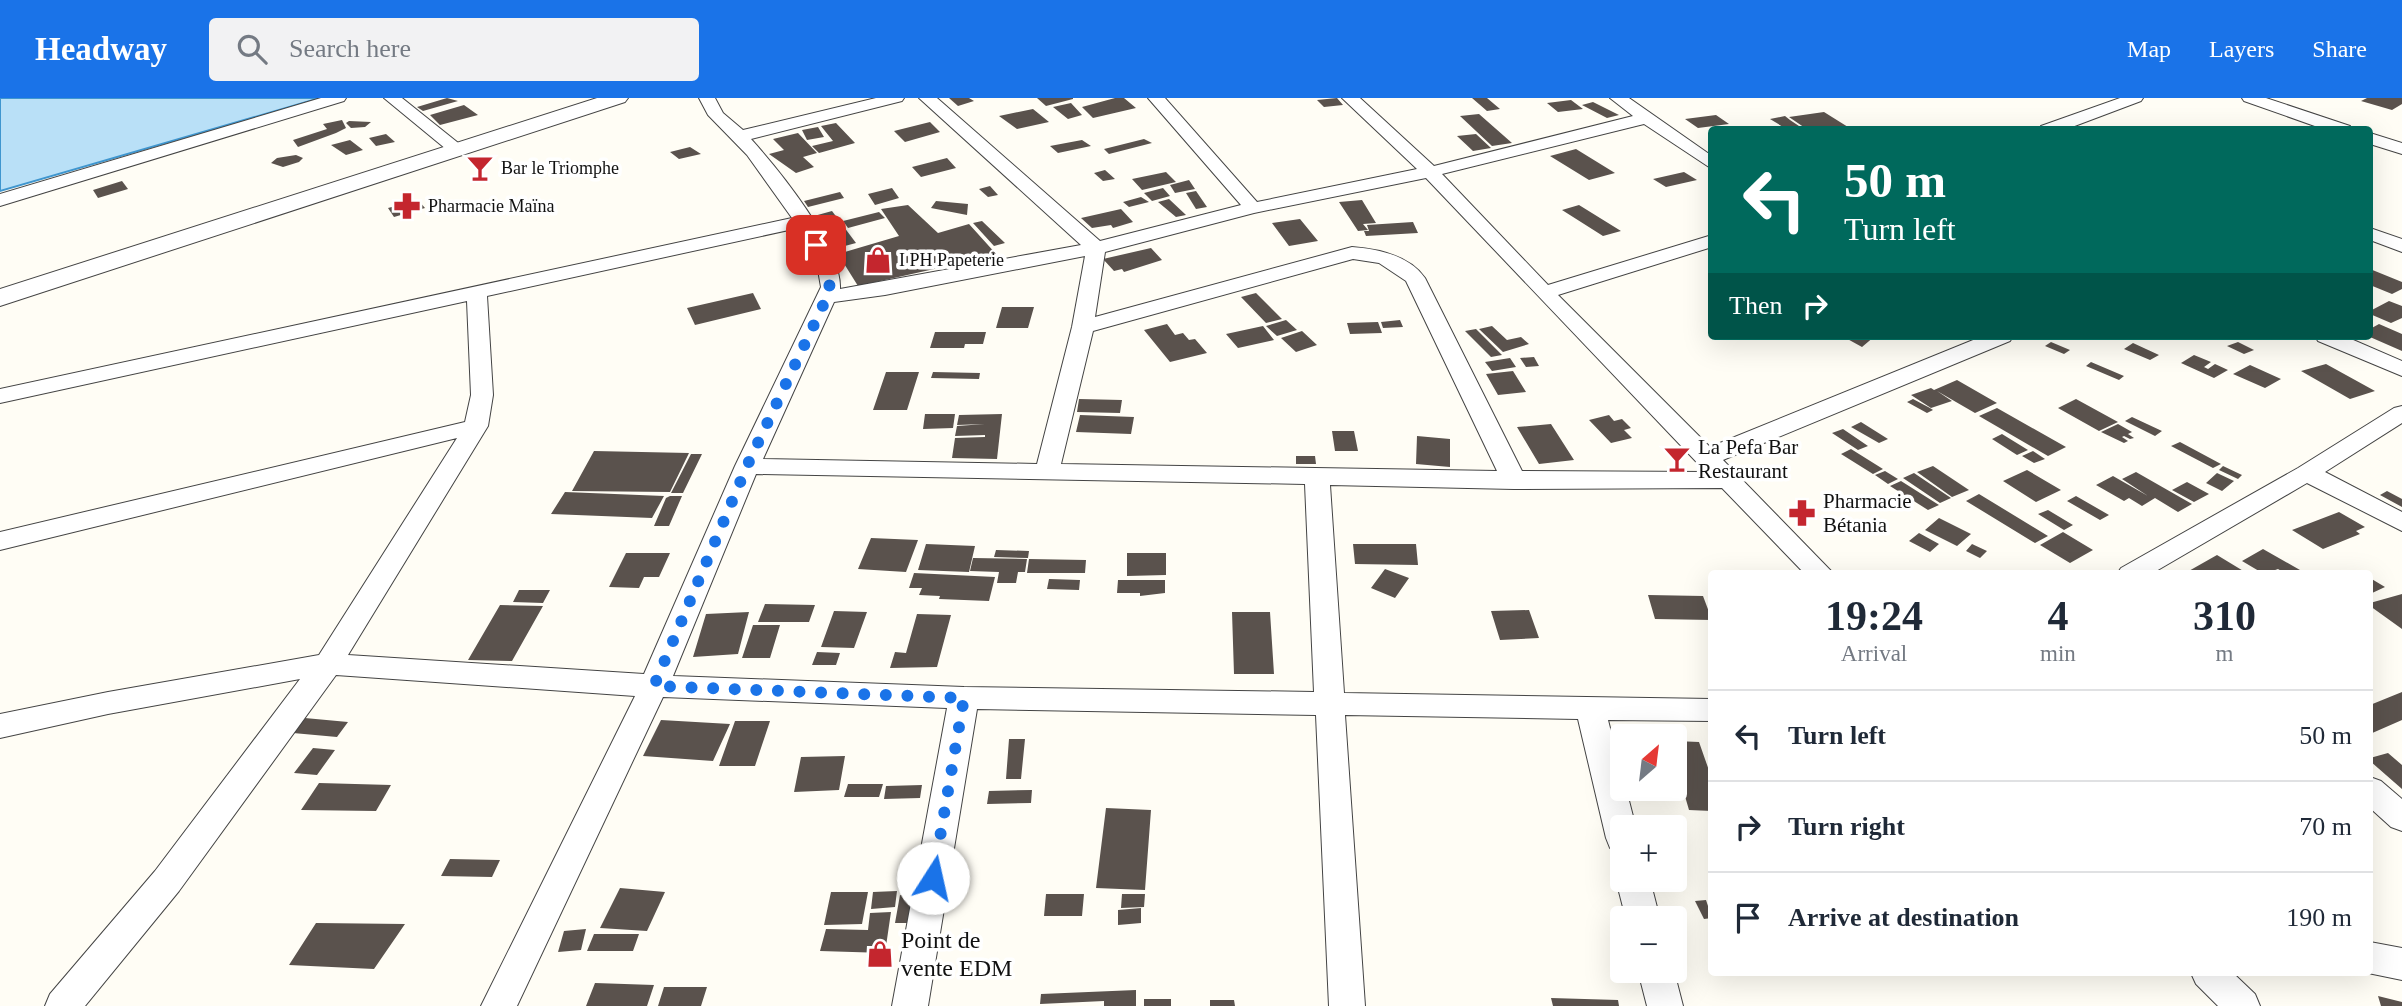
<!DOCTYPE html>
<meta charset="utf-8">
<style>
:root{--surface:#fff;--page:#f2f2f3;--text:#1f2937;--muted:#747a83;--line:#e0e1e3;--accent:#1a73e8}
body{margin:0;font-family:"Times New Roman",serif;background:var(--page);color:var(--text);height:100vh;display:flex;flex-direction:column;font-size:26px;white-space:nowrap}
*{box-sizing:border-box;margin:0}
p{font-size:23px;color:var(--muted)}
.icon{flex:none;width:38px;height:38px;fill:none;stroke:currentColor;stroke-width:2;stroke-linecap:round;stroke-linejoin:round}
.map{position:relative;flex:1;overflow:hidden}
.panel{position:absolute;left:1708px;top:472px;width:665px;height:406px;display:flex;flex-direction:column;background:var(--surface);border-radius:7px;box-shadow:0 7px 28px #0002}
.panel>*{flex:none}
.top-card{position:absolute;left:1708px;top:28px;width:665px;height:214px;border-radius:7px;box-shadow:0 7px 28px #0002;background:#00695c;color:#fff;overflow:hidden}
.needle{width:46px;rotate:28deg}
.buttons{position:absolute;left:1610px;top:626px;display:grid;gap:14px}
.buttons a{display:grid;place-items:center;width:77px;height:77px;border-radius:7px;background:var(--surface);box-shadow:0 7px 28px #0002;font-size:35px}
.pin{position:absolute;display:grid;place-items:center;width:60px;height:60px;color:#fff;margin:-30px;border-radius:14px;box-shadow:0 4px 10px #0006}
.me{position:absolute;width:77px;margin:-38px;rotate:10deg;stroke-linejoin:round;filter:drop-shadow(0 0 5px #0008)}
.turn{display:flex;align-items:center;gap:24px;height:147px;padding:0 21px;font-size:32px}
.turn .icon{width:91px;height:91px;stroke-width:2.5}
.turn b{display:block;font-size:49px;line-height:60px}
.then{display:flex;align-items:center;height:66px;padding:0 21px;background:#0003;gap:14px;font-size:26px}
.eta{display:flex;justify-content:space-evenly;align-items:center;height:119px;text-align:center}
.eta b{font-size:42px;font-weight:800;line-height:49px}
ul{padding:0;list-style:none}
li{display:flex;align-items:center;gap:21px;height:91px;padding:0 21px;border-top:2px solid var(--line)}
li div{flex:1}
li b{display:block;font-size:26px}
li em{font-style:normal}
header{display:flex;align-items:center;gap:42px;box-sizing:border-box;height:98px;padding:0 35px;background:var(--accent);color:#fff}
header strong{font-size:33px}
nav{display:flex;gap:38px;margin-inline-start:auto;font-size:24px}
.search{width:490px;height:63px;background:var(--page);display:flex;align-items:center;gap:18px;box-sizing:border-box;padding:0 24px;border-radius:7px;color:var(--muted);font-size:26px}
.map>svg:first-child{display:block}
.water{fill:#b9e0f7;stroke:#3f96cf;stroke-width:2}
.building{fill:#5a524d}
.lines{fill:none;stroke-linecap:round;stroke-linejoin:round}
.minor-casing{stroke:#444;stroke-width:2}
.tertiary-casing{stroke:#444;stroke-width:2}
.minor{fill:#fff;fill-rule:evenodd}
.tertiary{fill:#fff;fill-rule:evenodd}
.route{stroke:#1a73e8;stroke-width:12;stroke-dasharray:0 21.6}
.labels{text-anchor:middle;dominant-baseline:central;stroke-width:7;stroke-linejoin:round;paint-order:stroke}
.far-poi-label{font-size:18px;fill:#111;stroke:#fff;text-anchor:start}
.poi-label{font-size:21px;fill:#111;stroke:#fff;text-anchor:start}
.near-poi-label{font-size:24px;fill:#111;stroke:#fff;text-anchor:start}
</style>
<header>
<strong>Headway</strong>
<div class="search"><svg class="icon" aria-label="search" viewBox="0 0 24 24"><circle cx="10" cy="10" r="6"/><path d="M15 15l6 6"/></svg>Search here</div>
<nav><a>Map</a><a>Layers</a><a>Share</a></nav>
</header>
<div class="map">
<svg width="2402" height="908" viewBox="0 0 2402 908">
<rect width="100%" height="100%" fill="#fffdf5"/>
<path class="water" d="M0 0H320L0 93Z"/>
<path class="building" d="M447 0 458 3 423 13 417 9Z
M949 0H969L974 3 958 8Z
M1037 0H1073V1L1046 8Z
M1115 0H1124L1136 10 1093 20 1082 9Z
M1337 0 1343 7 1324 9 1317 2Z
M1472 0H1487L1500 11 1487 13Z
M2367 0H2402V6L2392 12 2361 3Z
M1571 2 1583 11 1558 14 1547 5Z
M1593 4 1619 17 1607 20 1582 7Z
M1071 5 1082 17 1068 21 1053 9Z
M464 7 478 17 440 27 430 17Z
M1033 11 1049 24 1017 31 999 18Z
M1824 14 1848 29 1808 32 1789 19Z
M1479 16 1512 45 1492 48 1460 18Z
M1716 17 1729 26 1698 30 1685 21Z
M1785 18 1790 22 1805 32H1788L1770 21Z
M342 22 346 30 336 35 298 49 293 42 327 31 323 26Z
M349 23 371 24 365 29 351 30 346 25Z
M930 24 940 34 905 44 894 33Z
M836 25 855 45 819 55 812 48 833 43 821 28Z
M818 29 824 39 807 42 802 32Z
M798 35 817 55 803 59 814 69 796 75 769 56 784 52 773 41Z
M386 36 395 44 376 48 369 40Z
M1476 36 1491 50 1473 53 1457 38Z
M1144 41 1152 45 1109 56 1104 51Z
M350 42 363 52 346 57 331 47Z
M1082 42 1091 48 1058 55 1050 48Z
M690 49 701 56 679 61 670 54Z
M1576 51 1615 75 1589 82 1550 58Z
M296 57 303 60 299 64 283 69 271 65 277 60Z
M947 60 956 70 921 79 912 69Z
M1105 72 1115 81 1103 83 1094 75Z
M1166 74 1176 84 1142 92 1132 81Z
M1684 74 1697 82 1666 89 1653 81Z
M1189 82 1195 91 1175 95 1170 87Z
M122 83 128 91 98 100 93 92Z
M990 88 998 97 988 99 979 91Z
M892 90 899 100 875 107 868 96Z
M1163 90 1170 98 1152 103 1144 95Z
M1196 93 1207 109 1196 111 1186 95Z
M840 94 844 100 808 109 804 103Z
M1141 99 1149 104 1129 109 1123 104Z
M1169 101 1186 117 1176 119 1158 104Z
M418 102 425 110 394 119 388 110Z
M1362 102 1376 125 1363 126 1368 132 1358 133 1339 104Z
M936 103 968 106 967 117 931 110Z
M908 107 938 135 969 126 997 157 858 188 838 156 899 138 881 111Z
M1579 107 1621 133 1603 138 1562 112Z
M1121 111 1133 124 1113 130 1111 127 1092 130 1081 120Z
M832 113 856 145 841 149 814 118Z
M879 114 885 120 848 130 843 123Z
M1300 121 1318 143 1289 148 1272 125Z
M982 123 1005 145 994 148 973 125Z
M1413 124 1418 135 1366 138 1364 133H1369L1367 127Z
M1151 150 1162 162 1124 174 1122 171 1114 173 1103 161Z
M2370 171 2402 184V191L2392 196 2370 187Z
M753 195 761 211 695 227 687 210Z
M1256 195 1282 221 1266 225 1241 199Z
M2389 203 2402 208V220L2391 225 2370 216V213Z
M1002 209H1034L1028 230H996Z
M1286 222 1297 232 1277 238 1266 228Z
M1400 222 1403 229 1383 230 1381 224Z
M1378 224 1382 235 1350 236 1347 225Z
M1167 226 1175 237 1183 235 1189 242 1195 241 1207 255 1170 264 1144 232Z
M2379 226 2402 236V253L2370 239V231Z
M1263 228 1274 242 1238 250 1226 236Z
M1492 228 1507 242 1521 239 1529 246 1503 254 1479 231Z
M1476 231 1502 257 1491 259 1465 233Z
M1302 233 1317 247 1296 254 1281 240Z
M935 234H986L983 246H965L964 250H930Z
M1842 238H1875L1862 249Z
M2051 244 2070 252 2064 256 2045 248Z
M2238 244 2254 252 2244 256 2227 248Z
M2133 245 2159 257 2150 262 2124 251Z
M2194 257 2211 264 2204 269 2208 271 2215 266 2228 272 2214 280 2181 265Z
M1534 259 1539 268 1526 269 1520 260Z
M1510 260 1516 269 1492 273 1485 264Z
M2091 264 2124 278 2119 282 2086 268Z
M2326 266 2375 293 2350 301 2301 273Z
M2250 267 2281 281 2265 290 2233 276Z
M1513 273 1526 294 1498 297 1486 276Z
M886 274H919L907 312H873Z
M933 274 980 275 979 281 931 280Z
M1957 282 1997 305 1975 315 1937 293 1952 303 1931 310 1911 297 1931 290 1934 292Z
M1079 301 1122 302 1120 315 1077 314Z
M1913 301 1930 310 1933 312 1927 315 1907 304Z
M2076 301 2118 324 2099 333 2058 310Z
M1997 310 2066 349 2048 358 1979 318Z
M925 316H955L953 330 923 331Z
M1002 316 997 361 952 360 955 340 985 339V337L955 338 957 328 985 326 957 327 959 317Z
M1080 317 1134 319 1131 336 1076 334Z
M1609 317 1614 323 1622 321 1631 330 1624 332 1632 340 1611 345 1589 322Z
M2132 319 2162 333 2155 338 2125 323Z
M1861 324 1888 341 1879 345 1851 329Z
M1551 326 1574 362 1539 366 1517 329Z
M2118 326 2132 334 2128 336 2134 340 2130 341 2124 338 2122 339 2128 343 2124 345 2101 334Z
M1843 331 1868 348 1858 352 1832 335Z
M1332 333H1354L1358 353H1335Z
M2002 336 2028 352 2017 357 1992 341Z
M1417 338 1450 341V369L1416 366Z
M2180 344 2221 366 2213 370 2171 348Z
M1851 351 1883 371 1873 376 1841 356Z
M594 353 689 355 670 394 572 393Z
M2033 353 2045 361 2034 365 2022 358Z
M691 356H702L683 395H671Z
M1296 358H1315L1316 366H1296Z
M1933 368 1969 392 1952 399 1917 374Z
M2223 368 2242 377 2238 381 2219 372Z
M2027 372 2061 392 2036 404 2003 383Z
M1885 373 1898 381 1888 386 1875 377Z
M2136 374 2192 406 2178 414 2155 400 2142 408 2129 400 2124 403 2096 387 2113 378 2148 398 2122 381Z
M1914 375 1951 400 1940 405 1903 380Z
M2217 375 2234 383 2222 393 2206 385Z
M1901 383 1939 407 1928 412 1890 388Z
M2187 384 2209 396 2194 404 2172 392Z
M2387 393 2402 401V409L2380 397Z
M565 394 664 398 652 420 551 416Z
M1979 396 2048 438 2035 445 1966 403Z
M670 398H682L669 428H654L666 400Z
M2076 398 2109 417 2100 422 2067 403Z
M2048 412 2073 427 2064 432 2038 416Z
M2339 414 2365 429 2356 433 2360 436 2323 451 2292 432Z
M1939 420 1971 436 1957 448 1925 432Z
M2063 434 2093 452 2070 465 2040 447Z
M1919 435 1939 446 1930 454 1909 443Z
M871 440 918 442 906 474 858 471Z
M926 446 975 448 969 474 918 472Z
M1353 446H1416L1418 467 1355 466Z
M1972 446 1987 453 1980 460 1966 453Z
M2263 451 2307 476H2286L2278 471 2264 476 2242 463Z
M996 452 1029 453 1028 460 994 459Z
M626 455H670L659 479H644L639 490 609 489Z
M1127 455H1166V477L1127 478Z
M2217 457 2245 474H2187Z
M973 460 1027 461 1025 474H1018L1016 485H997L999 474 970 473Z
M1029 461 1086 462 1085 475H1027Z
M1385 471 1409 480 1395 500 1371 490Z
M914 475 995 479 989 503 939 501 940 498 919 497 922 490H909Z
M2370 480 2385 489 2370 496Z
M1049 481 1080 482 1079 492 1047 491Z
M1118 482H1165V495L1140 498V495H1117Z
M519 492H550L543 505 513 504Z
M2402 496V531L2370 508V505Z
M1648 497 1703 498 1712 522 1655 521Z
M765 506 815 507 809 524H758Z
M500 507 543 508 512 563 468 562Z
M1529 512 1539 540 1500 542 1491 513Z
M834 513 867 514 854 550 821 549Z
M749 514 738 556 693 559 706 516Z
M1232 514H1270L1274 576H1234Z
M917 516 951 517 937 569 890 570 895 554 906 555Z
M753 527H780L770 560H742Z
M817 554 840 555 836 567H812Z
M2402 594V622L2370 636V607Z
M294 619 348 624 337 639 282 634Z
M661 622 730 626 713 663 643 658Z
M735 623H770L755 668H719Z
M1009 641H1025L1021 681H1006Z
M1675 643 1699 644 1712 681V713L1689 712 1680 681H1675Z
M313 650 335 652 317 677 294 675Z
M2388 655 2402 667V691L2370 663V660Z
M845 658 839 692 794 694 801 659Z
M319 685 391 687 376 713 301 712Z
M848 686H883L879 699H844Z
M922 687 920 700 884 701 886 688Z
M1032 692 1031 705 987 706 989 693Z
M1106 710 1151 712 1145 792 1096 790Z
M450 761 500 762 492 779 441 778Z
M620 790 665 794 647 833 600 830Z
M897 793 895 809 871 811 873 794Z
M831 794H868L862 826 824 827Z
M1046 796H1084L1082 818H1044Z
M1122 796H1145L1144 809 1121 810Z
M900 797H920L915 825H895Z
M1706 802 1712 820 1704 821 1695 803Z
M1141 810V825L1118 827V812Z
M891 814 885 855 820 853 826 831 868 832 870 815Z
M316 825 405 826 374 871 289 867Z
M586 831 581 852 558 854 564 833Z
M594 836H639L633 853H587Z
M595 885 654 887 647 908H586Z
M664 889H707L701 908H658Z
M1136 892V908H1104V903L1040 906 1041 896Z
M2378 898 2402 904V908H2381Z
M1551 900 1618 902 1619 908H1553Z
M1144 901H1171V908H1144Z
M1210 902H1234L1235 908H1210Z"/>
<g class="lines">
<defs>
<path id="minor" d="M321 0H346L344 3 0 108V96Z
M384 0H402L467 52 458 57 452 56Z
M699 0H715L723 15 743 32 876 0H904L902 3 751 41C779 72 842 149 840 191L1081 147 919 0H937L1100 143 1241 107 1148 0H1165L1257 104 1417 71 1342 0H1360L1434 68 1633 18 1610 0H1629L1712 58V71L1644 26 1442 76 1548 187 1712 137V149L1558 197 1710 349 1983 238H2013L2010 243 1723 362 1834 476H1805L1722 390 1514 391 1330 387 1344 595 1712 601V623L1608 622 1622 678V691H1626L1636 730H1622V754L1610 750 1606 740 1578 621 1345 617 1365 908H1329L1316 617 977 611 928 908H892L947 610 663 599 517 908H481L635 598 336 577 179 793 85 908H45L50 896 155 773 300 581 108 616 0 640V616L108 594 319 557 457 340 0 452V434L465 324 471 297 467 203 0 305V291L792 120 747 57 708 17ZM1426 80 1706 374 1522 373 1425 180C1409 157 1378 151 1352 149L1095 219 1105 154 1254 115ZM798 130 818 172 821 189 735 368 644 576 348 557 488 328 493 297 487 198ZM1085 158 1072 229 1037 366 763 361 834 204 885 197ZM1353 161 1379 165 1406 183 1497 373 1061 366 1093 233ZM756 376 1305 386 1314 594 964 589 673 578Z
M2120 0H2143L2141 3 2064 32H2039L2041 28Z
M2242 0H2266L2350 28 2352 32H2326L2244 3Z
M2370 35 2402 45V56L2370 46Z
M2370 130 2402 141V154L2370 142Z
M2315 238H2344L2402 263V278L2318 243Z
M2402 308V325L2325 374 2402 414V433L2307 385 2151 476H2117L2121 470 2298 370 2394 310Z
M2370 679 2381 683 2402 701V733L2391 729 2370 710Z
M1621 772 1622 782H1650L1660 821H1626L1616 782Z
M2370 844 2402 850V882L2368 875Z
M1638 873H1674L1683 908H1647Z
M2191 875H2233L2255 896 2260 908H2218L2196 886Z"/>
<path id="tertiary" d="M597 0H628L625 4 0 208V191Z"/>
</defs>
<use href="#minor" class="minor-casing"/>
<use href="#tertiary" class="tertiary-casing"/>
<use href="#minor" class="minor"/>
<use href="#tertiary" class="tertiary"/>
</g>
<g class="lines">
<path class="route" d="M816 147C825 165 834 179 827 199L747 368 654 588 964 600 933 780"/>
</g>
<defs>
<symbol id="bar-bare" viewBox="-9 -9 18 18"><path d="M-6-5H6L.8 .8V4.5H3.5V6h-7V4.5H-.8V.8Z" fill="#c4262e" stroke="#fff" stroke-width="2.5" paint-order="stroke"/></symbol>
<symbol id="pharmacy-bare" viewBox="-9 -9 18 18"><path d="M-2-6h4v4h4v4h-4v4h-4v-4h-4v-4h4Z" fill="#c4262e" stroke="#fff" stroke-width="2.5" paint-order="stroke"/></symbol>
<symbol id="shop-bare" viewBox="-9 -9 18 18"><path d="M-5-2.5h2.3a2.7 3.5 0 0 1 5.4 0H5L5.5 6h-11ZM-1.5-2.5h3a1.5 2.3 0 0 0-3 0Z" fill="#c4262e" stroke="#fff" stroke-width="2.5" paint-order="stroke"/></symbol>
</defs>
<g fill-rule="evenodd">
<use href="#bar-bare" x="461" y="51" width="38" height="38"/>
<use href="#pharmacy-bare" x="388" y="89" width="38" height="38"/>
<use href="#shop-bare" x="859" y="143" width="38" height="38"/>
<use href="#bar-bare" x="1658" y="342" width="38" height="38"/>
<use href="#pharmacy-bare" x="1783" y="396" width="38" height="38"/>
<use href="#shop-bare" x="861" y="837" width="38" height="38"/>
</g>
<g class="labels">
<g class="far-poi-label">
<text x="501" y="70">Bar le Triomphe</text>
<text x="428" y="108">Pharmacie Maïna</text>
<text x="899" y="162">I PH Papeterie</text>
</g>
<g class="poi-label">
<text x="1698" y="349">La Pefa Bar<tspan x="1698" dy="24">Restaurant</tspan></text>
<text x="1823" y="403">Pharmacie<tspan x="1823" dy="24">Bétania</tspan></text>
</g>
<g class="near-poi-label">
<text x="901" y="842">Point de<tspan x="901" dy="28">vente EDM</tspan></text>
</g>
</g>
</svg>
<div class="buttons">
<a><svg class="needle" viewBox="-14 -14 28 28"><path d="M0-13l5 13h-10z" fill="#e53935"/><path d="M0 13l5-13h-10z" fill="#747a83"/></svg></a>
<a>+</a>
<a>−</a>
</div>
<div class="pin" style="left:816px;top:147px;background:#d93025"><svg class="icon" aria-label="arrive" viewBox="0 0 24 24"><path d="M6 21V4h12l-3 4 3 4H6"/></svg></div>
<svg class="me" style="left:933px;top:780px" viewBox="-20 -20 40 40"><circle r="19" fill="#fff"/><path d="M0-13L10 11 0 6-10 11z" fill="#1a73e8"/></svg>
<div class="top-card">
<div class="turn"><svg class="icon" aria-label="left" viewBox="0 0 24 24"><path d="M17 20v-9H6M10 6l-5 5 5 5"/></svg><div><b>50 m</b>Turn left</div></div>
<div class="then">Then<svg class="icon" aria-label="right" viewBox="0 0 24 24"><path d="M7 20v-9h11M14 6l5 5-5 5"/></svg></div>
</div>
<section class="panel">
<div class="eta">
<div><b>19:24</b><p>Arrival</p></div>
<div><b>4</b><p>min</p></div>
<div><b>310</b><p>m</p></div>
</div>
<ul>
<li><svg class="icon" aria-label="left" viewBox="0 0 24 24"><path d="M17 20v-9H6M10 6l-5 5 5 5"/></svg><div><b>Turn left</b></div><em>50 m</em></li>
<li><svg class="icon" aria-label="right" viewBox="0 0 24 24"><path d="M7 20v-9h11M14 6l5 5-5 5"/></svg><div><b>Turn right</b></div><em>70 m</em></li>
<li><svg class="icon" aria-label="arrive" viewBox="0 0 24 24"><path d="M6 21V4h12l-3 4 3 4H6"/></svg><div><b>Arrive at destination</b></div><em>190 m</em></li>
</ul>
</section>
</div>
